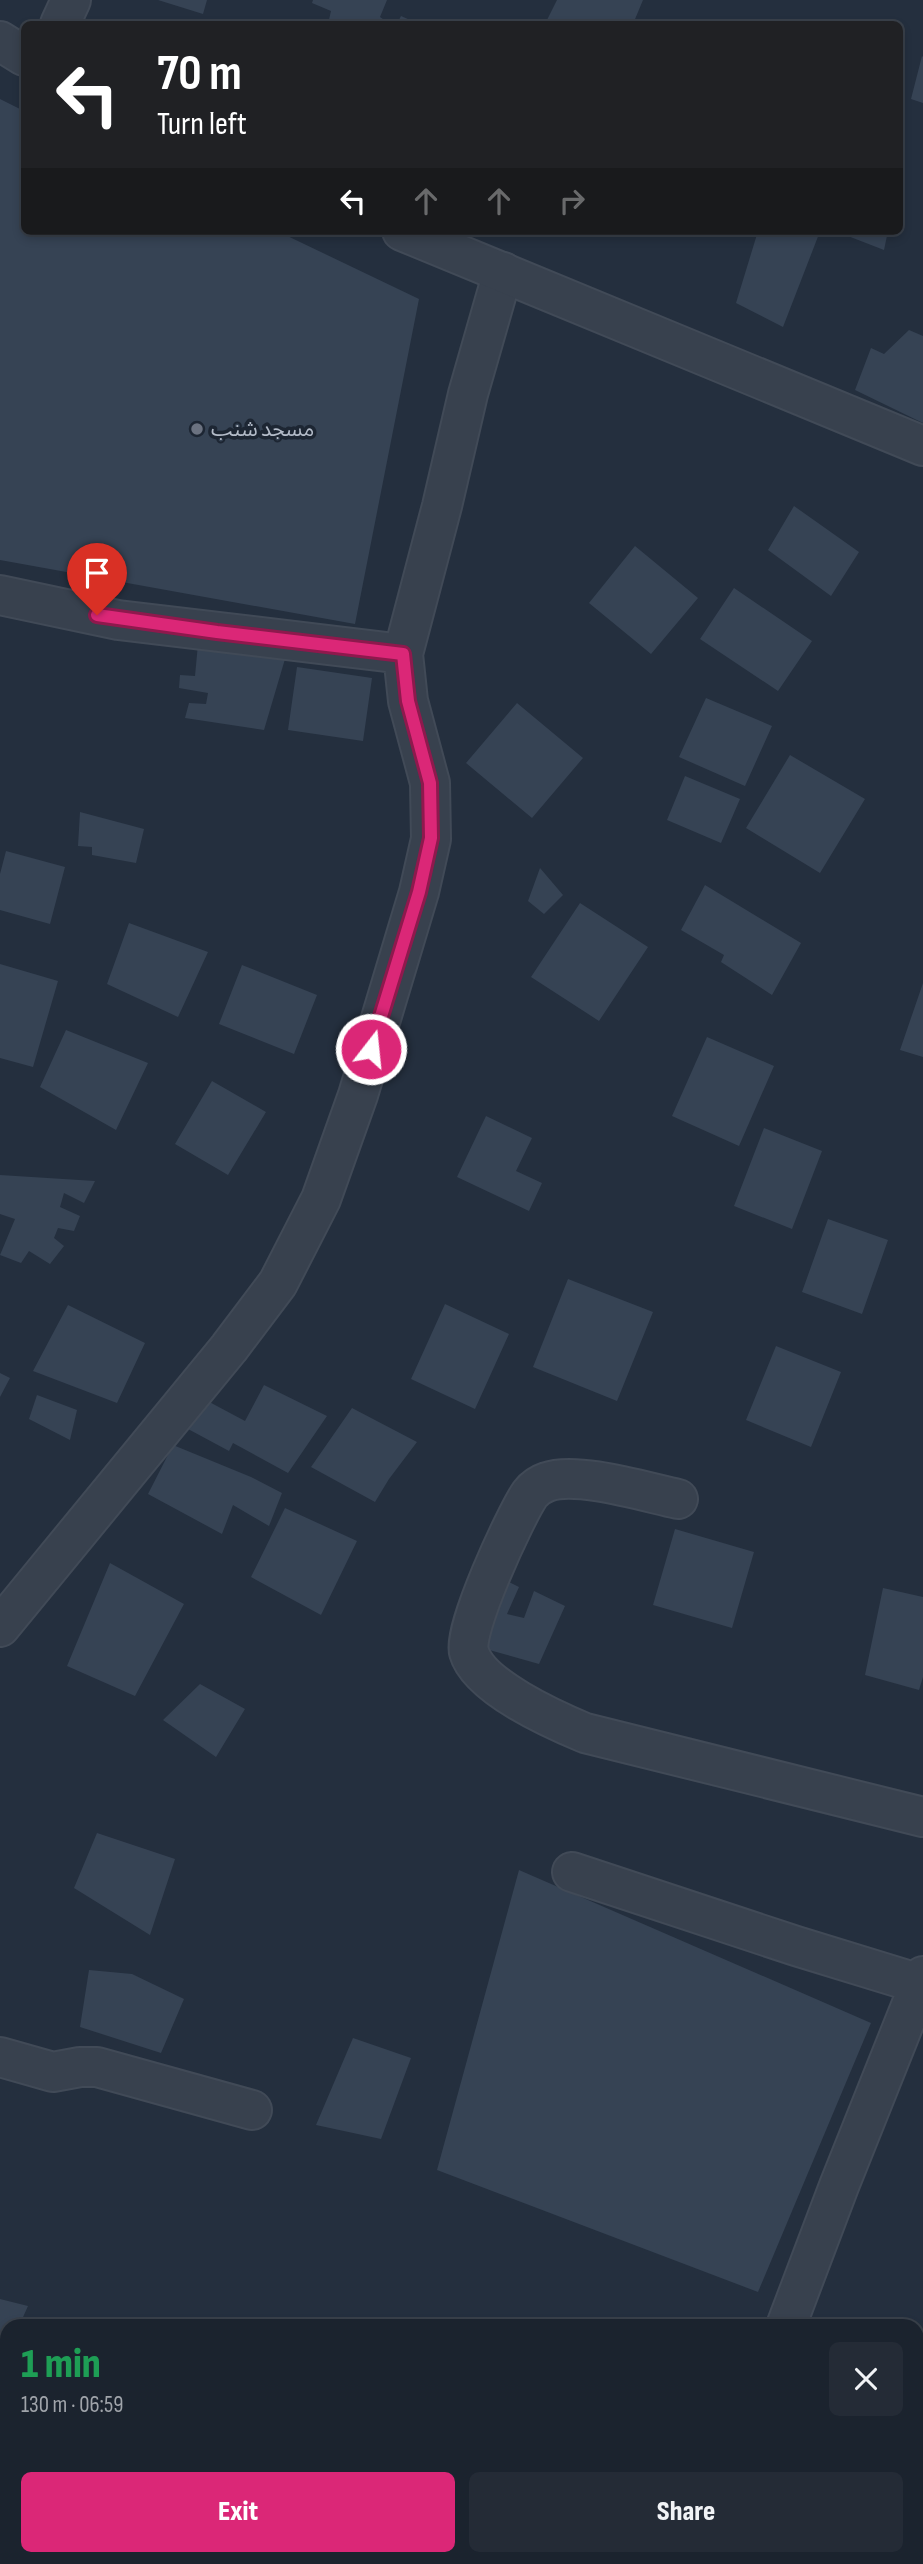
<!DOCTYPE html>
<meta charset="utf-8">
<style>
:root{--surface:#1b232e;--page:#242b36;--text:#f1f3f6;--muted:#a0a4aa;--line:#39404a;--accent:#db2777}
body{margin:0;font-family:"Sofia Sans Condensed","Noto Sans Arabic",sans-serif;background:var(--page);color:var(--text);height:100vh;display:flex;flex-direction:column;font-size:26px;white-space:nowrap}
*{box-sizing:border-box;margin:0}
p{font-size:23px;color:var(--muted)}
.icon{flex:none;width:38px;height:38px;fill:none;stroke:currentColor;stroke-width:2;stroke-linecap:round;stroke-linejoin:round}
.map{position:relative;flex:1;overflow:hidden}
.details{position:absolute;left:0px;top:2319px;width:924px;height:247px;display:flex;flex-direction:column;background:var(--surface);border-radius:21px 21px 0 0;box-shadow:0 4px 10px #0003,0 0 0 2px var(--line)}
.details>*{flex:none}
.banner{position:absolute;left:21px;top:21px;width:882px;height:214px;border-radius:10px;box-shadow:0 4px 10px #0003,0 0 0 2px var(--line);background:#202124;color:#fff;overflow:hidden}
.pin{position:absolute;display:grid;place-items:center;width:60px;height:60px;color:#fff;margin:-72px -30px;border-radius:50% 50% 50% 0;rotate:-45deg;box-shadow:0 0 7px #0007}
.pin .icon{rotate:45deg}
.me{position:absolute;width:77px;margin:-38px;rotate:16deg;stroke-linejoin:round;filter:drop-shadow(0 0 5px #0008)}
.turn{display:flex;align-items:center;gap:24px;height:147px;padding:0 21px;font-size:32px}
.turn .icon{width:91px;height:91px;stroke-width:2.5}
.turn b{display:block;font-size:49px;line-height:60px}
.lanes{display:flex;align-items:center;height:66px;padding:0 21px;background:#0003;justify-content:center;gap:35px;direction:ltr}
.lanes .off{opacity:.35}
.round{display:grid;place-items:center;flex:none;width:74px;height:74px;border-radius:10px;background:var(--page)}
.head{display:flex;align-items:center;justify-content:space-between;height:119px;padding:0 21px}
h1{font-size:42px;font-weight:800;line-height:52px;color:#1e9e55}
.button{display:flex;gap:14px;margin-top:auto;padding:14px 21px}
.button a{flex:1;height:80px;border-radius:10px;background:var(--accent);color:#fff;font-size:28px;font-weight:800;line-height:80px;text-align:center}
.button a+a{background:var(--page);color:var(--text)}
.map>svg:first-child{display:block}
.building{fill:#364354}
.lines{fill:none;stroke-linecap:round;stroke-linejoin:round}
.minor-casing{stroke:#414a57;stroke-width:42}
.tertiary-casing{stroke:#414a57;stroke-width:42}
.minor{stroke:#38414e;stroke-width:38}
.tertiary{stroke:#38414e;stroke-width:38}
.route-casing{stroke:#8e194d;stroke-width:18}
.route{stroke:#db2777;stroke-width:12}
.worship-dot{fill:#6b7280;stroke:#1d2633;stroke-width:2.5}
.labels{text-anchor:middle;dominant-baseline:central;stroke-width:7;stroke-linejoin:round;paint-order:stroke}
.poi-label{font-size:21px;fill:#b4bcc9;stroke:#1d2633;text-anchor:start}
</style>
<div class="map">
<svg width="923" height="2564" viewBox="0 0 923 2564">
<rect width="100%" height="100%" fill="#242f3e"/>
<path class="building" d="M158 0H207L203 14Z
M313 0H387L380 17 390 24H328L331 11 312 3Z
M557 0H643L633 24H559L547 20Z
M401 16 419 24H397Z
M922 56 923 57V103L911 99Z
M0 99 24 111V231H277L419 299 355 624 0 560Z
M758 231H809L819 234 783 327 736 303Z
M835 231H888L884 250Z
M909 330 923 336V423L855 390 871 348 884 354Z
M794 506 859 552 831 596 768 550Z
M635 546 698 598 651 654 589 603Z
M734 588 812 641 778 691 700 639Z
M198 644 285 659 264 730 185 718 189 703 206 704 208 693 179 688 180 675 195 676Z
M297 667 372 678 363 741 288 730Z
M706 698 772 726 745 786 679 757Z
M517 703 583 758 532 818 466 763Z
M790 755 865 799 820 873 746 828Z
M685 776 740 799 721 843 667 820Z
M80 812 144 829 136 863 92 855V847L78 846Z
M6 851 65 867 50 924 0 910V874Z
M540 868 563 895 544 914 528 901Z
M705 885 801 943 772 995 721 962 724 955 681 930Z
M580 903 648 947 599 1021 531 977Z
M129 923 208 952 178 1017 107 984Z
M0 964 58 981 33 1067 0 1058Z
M242 965 317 995 294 1054 219 1024Z
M923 983V1057L900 1050Z
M66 1030 148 1063 116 1130 40 1087Z
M707 1037 774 1066 739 1146 672 1116Z
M212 1081 266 1112 228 1175 175 1144Z
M486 1116 532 1138 516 1171 542 1183 529 1211 457 1177Z
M764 1128 822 1151 792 1229 734 1206Z
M0 1175 95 1181 84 1203 64 1193 60 1207 80 1216 74 1231 58 1228 54 1238 64 1246 50 1264 29 1251 21 1263 0 1255 15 1219 0 1214Z
M828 1219 888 1240 862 1314 802 1292Z
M568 1279 653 1312 617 1401 533 1367Z
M445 1304 509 1334 475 1409 411 1379Z
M68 1305 145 1343 117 1403 33 1371Z
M776 1346 841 1372 811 1447 746 1420Z
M0 1373 10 1378 0 1397Z
M264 1385 327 1416 288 1473 233 1443 229 1451 175 1422 200 1397 245 1421Z
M37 1395 77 1410 70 1440 29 1419Z
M352 1408 417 1442 389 1479 375 1502 311 1467Z
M173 1445 251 1477 282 1493 269 1526 233 1505 222 1534 148 1494Z
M285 1508 357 1541 321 1615 251 1577Z
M675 1529 754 1552 732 1628 653 1605Z
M110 1563 184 1604 135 1696 67 1666Z
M503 1579 519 1587 507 1614 524 1618 534 1591 565 1606 539 1664 482 1648Z
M883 1588 923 1597V1677L919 1690 865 1675Z
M200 1684 245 1709 216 1757 163 1720Z
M97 1833 175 1859 150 1935 74 1888Z
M519 1870 871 2023 758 2292 437 2170Z
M89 1970 132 1974 184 1999 161 2053 80 2027Z
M353 2038 411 2058 381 2139 316 2125Z
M0 2299 28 2306 19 2326H7V2352L4 2359 0 2358Z"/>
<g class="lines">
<defs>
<path id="minor" d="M60 24 71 0
M0 595 118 620 403 654
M678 1499C645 1492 577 1471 547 1482 541 1484 534 1489 530 1494 515 1516 462 1631 469 1652 479 1687 554 1720 585 1733L923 1817
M0 1627 229 1348 278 1283 321 1199 358 1095 419 892 431 839 430 783 408 701 403 654 442 506 468 394 503 272
M572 1872 796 1946 920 1984
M0 2057 53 2072 80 2067H97L252 2110
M786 2326 839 2186 923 1976
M917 2550 923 2552"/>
<path id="tertiary" d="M0 41 24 56
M402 231 923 446"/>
</defs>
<use href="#minor" class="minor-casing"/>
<use href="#tertiary" class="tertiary-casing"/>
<use href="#minor" class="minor"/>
<use href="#tertiary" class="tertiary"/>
</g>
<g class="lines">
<defs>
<path id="route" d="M97 615 217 632 403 654 408 701 430 783 431 838 419 892 371 1049"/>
</defs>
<use href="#route" class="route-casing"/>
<use href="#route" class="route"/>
</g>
<circle class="worship-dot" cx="197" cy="429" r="7"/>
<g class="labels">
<g class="poi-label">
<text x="211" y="429">مسجد شنب</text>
</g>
</g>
</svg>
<div class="pin" style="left:97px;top:615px;background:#d93025"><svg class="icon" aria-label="arrive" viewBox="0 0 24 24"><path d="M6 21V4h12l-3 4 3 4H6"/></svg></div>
<svg class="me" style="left:371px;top:1049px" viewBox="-20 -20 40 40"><circle r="17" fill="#db2777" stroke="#fff" stroke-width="3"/><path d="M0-11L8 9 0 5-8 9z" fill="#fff"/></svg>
<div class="banner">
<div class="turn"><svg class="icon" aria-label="left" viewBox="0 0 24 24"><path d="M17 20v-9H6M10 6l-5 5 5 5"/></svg><div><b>70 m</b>Turn left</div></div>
<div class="lanes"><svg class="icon" aria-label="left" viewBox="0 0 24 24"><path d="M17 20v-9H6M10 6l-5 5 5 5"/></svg><svg class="icon off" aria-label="ahead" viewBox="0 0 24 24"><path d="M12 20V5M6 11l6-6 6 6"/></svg><svg class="icon off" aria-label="ahead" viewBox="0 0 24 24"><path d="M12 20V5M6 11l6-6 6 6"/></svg><svg class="icon off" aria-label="right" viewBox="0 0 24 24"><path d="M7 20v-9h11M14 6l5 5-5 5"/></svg></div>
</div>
<section class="details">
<div class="head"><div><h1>1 min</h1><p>130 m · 06:59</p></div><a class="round"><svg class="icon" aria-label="close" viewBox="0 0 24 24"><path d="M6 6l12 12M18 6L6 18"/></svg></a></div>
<div class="button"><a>Exit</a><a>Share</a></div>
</section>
</div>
